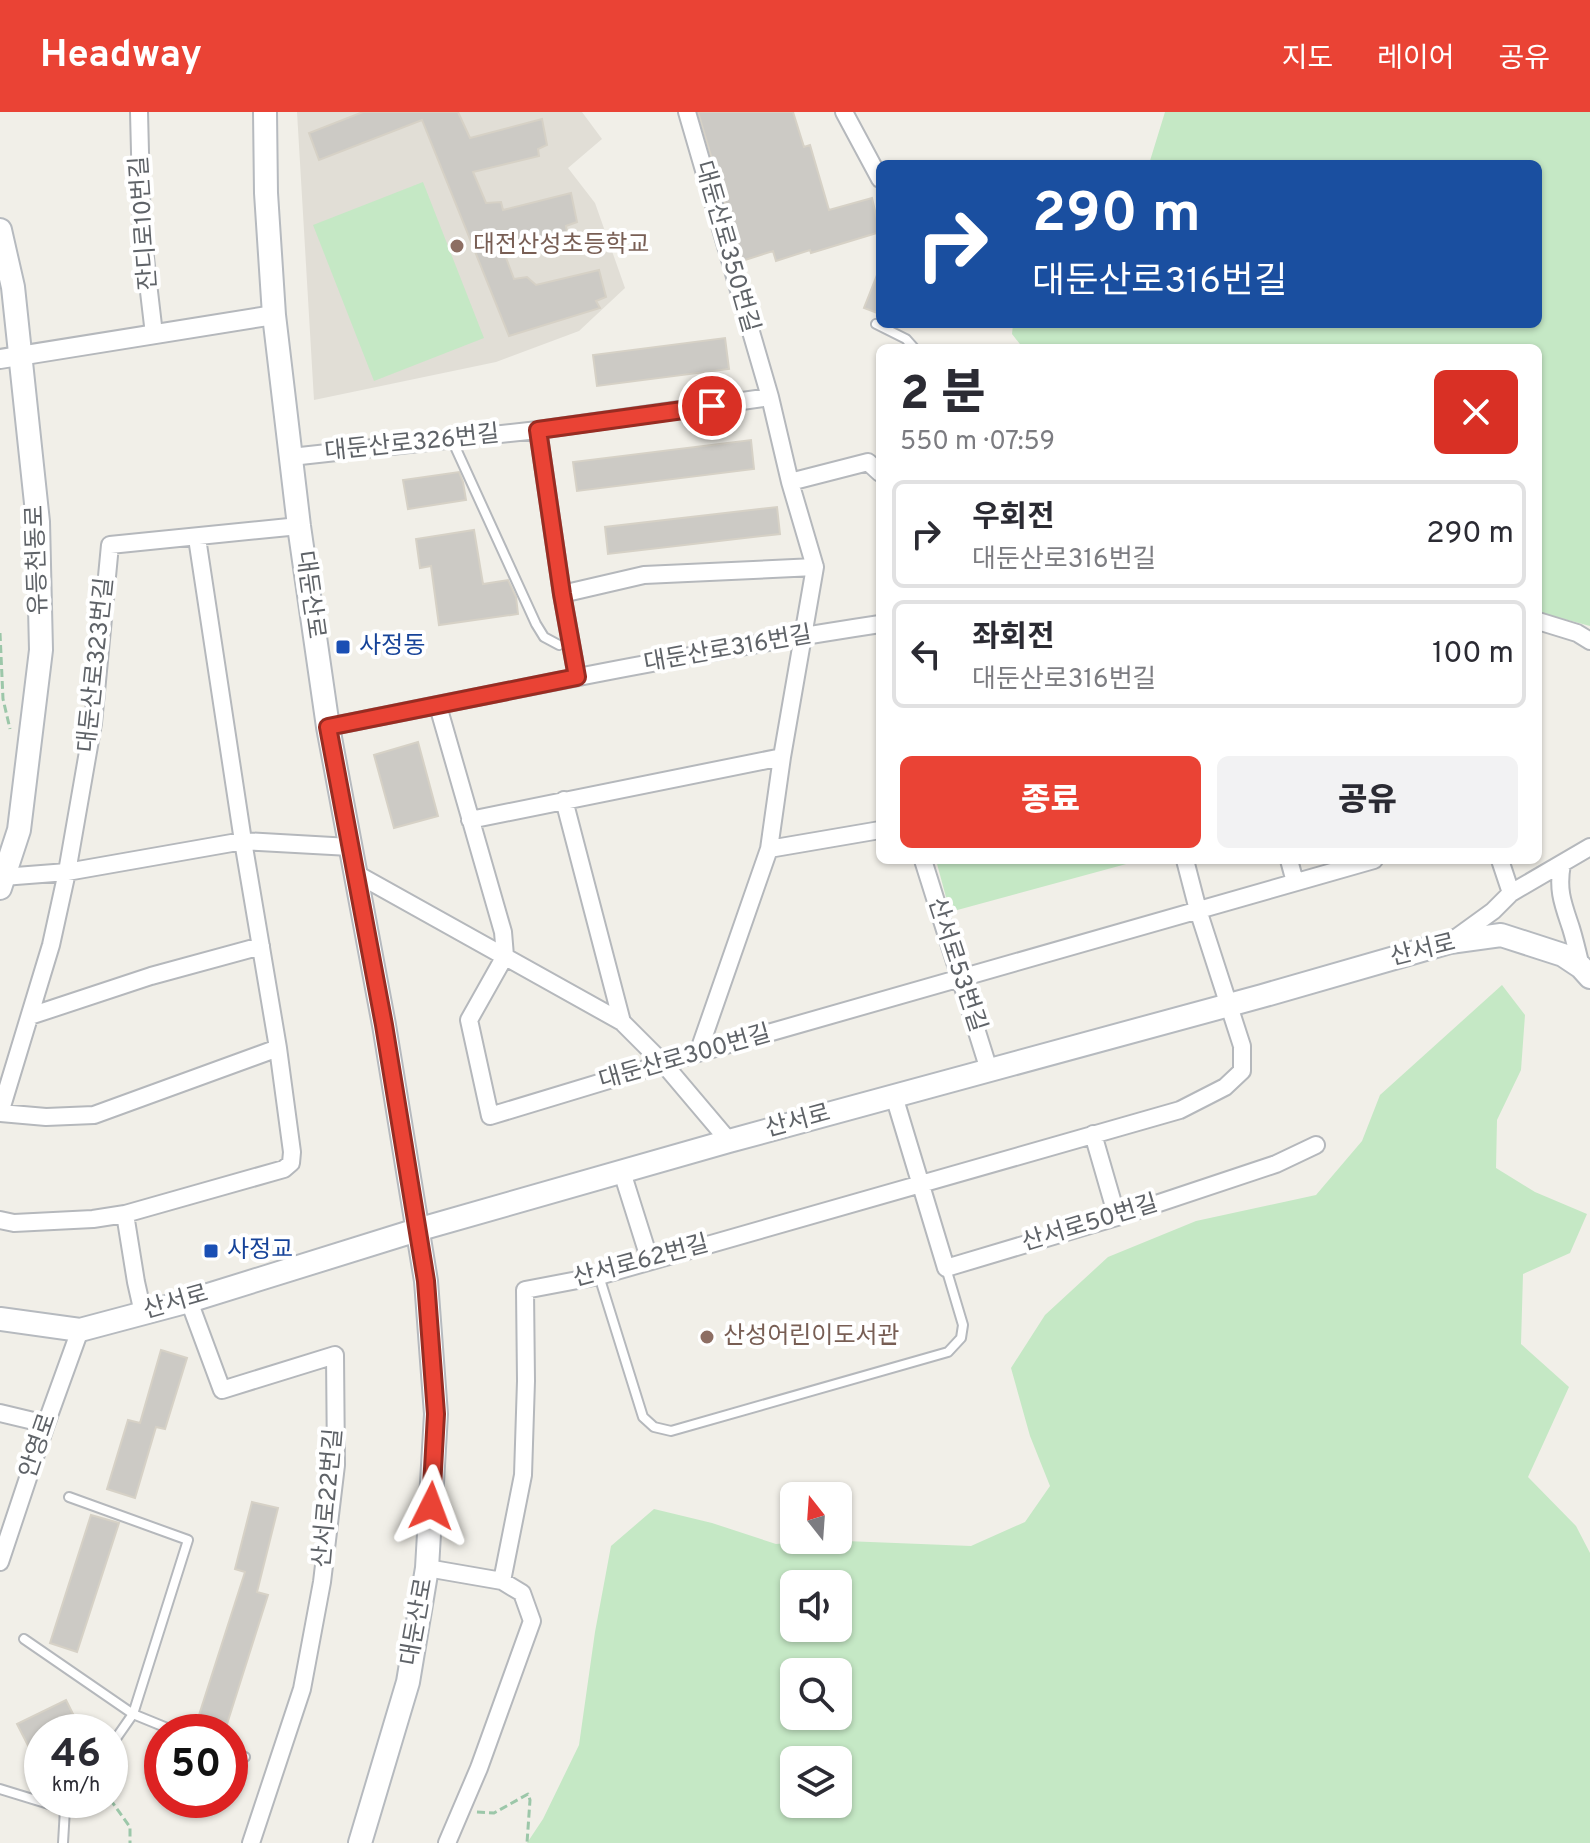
<!DOCTYPE html>
<html lang="ko">
<meta charset="utf-8">
<style>
:root{--surface:#fff;--page:#f2f2f3;--text:#2b2b33;--muted:#7c7c81;--line:#e1e1e2;--accent:#ea4335}
body{margin:0;font-family:Overpass,"Noto Sans KR",sans-serif;background:var(--page);color:var(--text);height:100vh;display:flex;flex-direction:column;font-size:30px;white-space:nowrap}
*{box-sizing:border-box;margin:0}
p{font-size:26px;color:var(--muted)}
.icon{flex:none;width:44px;height:44px;fill:none;stroke:currentColor;stroke-width:2;stroke-linecap:round;stroke-linejoin:round}
.map{position:relative;flex:1;overflow:hidden}
.drawer{position:absolute;left:876px;top:232px;width:666px;height:520px;display:flex;flex-direction:column;background:var(--surface);border-radius:12px;box-shadow:0 2px 6px #0004}
.drawer>*{flex:none}
.banner{position:absolute;left:876px;top:48px;width:666px;height:168px;border-radius:12px;box-shadow:0 2px 6px #0004;background:#1a4fa0;color:#fff;overflow:hidden}
.needle{width:52px;rotate:343deg}
.controls{position:absolute;left:780px;top:1370px;display:grid;gap:16px}
.controls a{display:grid;place-items:center;width:72px;height:72px;border-radius:12px;background:var(--surface);box-shadow:0 2px 6px #0004;font-size:40px}
.speed{position:absolute;left:24px;top:1602px;display:flex;gap:16px;font-size:40px;font-weight:700;text-align:center}
.speed>*{display:grid;place-content:center;width:104px;height:104px;border-radius:50%;background:var(--surface);box-shadow:0 2px 6px #0004;line-height:1}
.speed small{font-size:20px;font-weight:400}
.speed .limit{border:12px solid #d22;background:#fff;color:#111}
.pin{position:absolute;display:grid;place-items:center;width:68px;height:68px;color:#fff;margin:-34px;border:4px solid #fff;border-radius:50%;box-shadow:0 2px 8px #0007}
.me{position:absolute;width:88px;margin:-44px;rotate:3deg;stroke-linejoin:round;filter:drop-shadow(0 0 6px #0008)}
.turn{display:flex;align-items:center;gap:28px;height:168px;padding:0 24px;font-size:36px}
.turn .icon{width:104px;height:104px;stroke-width:2.5}
.turn b{display:block;font-size:56px;line-height:68px}
.round{display:grid;place-items:center;flex:none;width:84px;height:84px;border-radius:12px;background:var(--page)}
.head{display:flex;align-items:center;justify-content:space-between;height:136px;padding:0 24px}
h1{font-size:48px;font-weight:800;line-height:60px}
.primary-button{display:flex;gap:16px;margin-top:auto;padding:16px 24px}
.primary-button a{flex:1;height:92px;border-radius:12px;background:var(--accent);color:#fff;font-size:32px;font-weight:800;line-height:92px;text-align:center}
.primary-button a+a{background:var(--page);color:var(--text)}
ul{padding:0;list-style:none}
li{display:flex;align-items:center;gap:24px;height:108px;margin:0 16px 12px;padding:0 8px;border:4px solid var(--line);border-radius:12px}
li div{flex:1}
li b{display:block;font-size:30px}
li em{font-style:normal}
header{display:flex;align-items:center;gap:48px;box-sizing:border-box;height:112px;padding:0 40px;background:var(--accent);color:#fff}
header strong{font-size:38px}
nav{display:flex;gap:44px;margin-inline-start:auto;font-size:28px}
.map>svg:first-child{display:block}
.education{fill:#e1ded6}
.green{fill:#c5e8c5;fill-rule:evenodd}
.building{fill:#cccac5;stroke:#d6d1c6;stroke-width:2}
.lines{fill:none;stroke-linecap:round;stroke-linejoin:round}
.service-casing{stroke:#b5b8bc;stroke-width:12}
.minor-casing{stroke:#b5b8bc;stroke-width:20}
.tertiary-casing{stroke:#b5b8bc;stroke-width:22}
.secondary-casing{stroke:#b6babf;stroke-width:26}
.path{stroke:#9cc7a9;stroke-width:3;stroke-dasharray:8 4;stroke-linecap:butt}
.service{stroke:#fff;stroke-width:8}
.minor{stroke:#fff;stroke-width:16}
.tertiary{stroke:#fff;stroke-width:18}
.secondary{stroke:#fff;stroke-width:22}
.route-casing{stroke:#982c22;stroke-width:20}
.route{stroke:#ea4335;stroke-width:14}
.education-dot{fill:#8d6e63;stroke:#fff;stroke-width:3}
.transit-dot{fill:#1a4fb4;stroke:#fff;stroke-width:3}
.labels{text-anchor:middle;dominant-baseline:central;stroke-width:8;stroke-linejoin:round;paint-order:stroke}
.street-label{font-size:24px;fill:#5f6368;stroke:#fff}
.education-label{font-size:24px;fill:#785e54;stroke:#fff;text-anchor:start}
.transit-label{font-size:24px;fill:#164399;stroke:#fff;text-anchor:start}
</style>
<header>
<strong>Headway</strong>
<nav><a>지도</a><a>레이어</a><a>공유</a></nav>
</header>
<div class="map">
<svg width="1590" height="1731" viewBox="0 0 1590 1731">
<rect width="100%" height="100%" fill="#f1efe8"/>
<path class="education" d="M297 0H582L602 27 568 56 595 91 625 176 579 219 496 250 314 288Z"/>
<path class="green" d="M1165 0H1590V514L1538 500V236H1023L1012 222 1013 212H1538V52H1149Z
M423 70 484 226 374 269 313 113Z
M936 748H1141L950 800Z
M1502 873 1525 903 1521 958 1497 1008 1496 1056 1535 1080 1587 1102 1570 1141 1523 1162 1521 1232 1569 1275 1528 1365 1576 1414 1590 1441V1731H527L543 1707 579 1633 595 1520 611 1434 654 1397 712 1411 776 1432 820 1428 971 1434 1025 1410 1050 1374 1030 1324 1011 1256 1045 1203 1108 1145 1196 1109 1316 1083 1362 1029 1380 983ZM838 1472V1516H794V1472ZM838 1560V1604H794V1560ZM794 1648H838V1692H794Z"/>
<path class="building" d="M363 0H458L470 26 542 7 547 33 538 37 539 44 473 60 486 91 501 90 503 98 571 81 577 110 566 114 567 120 502 135 514 167 527 165 536 173 599 158 606 185 596 189 600 196 509 224 422 8 319 48 309 21Z
M698 0H793L804 35 810 33 829 98 872 86 880 120 811 141 810 138 776 149 773 139 742 149Z
M879 158H880V202L864 196Z
M725 226 729 257 597 274 593 243Z
M751 328 754 357 577 379 573 350Z
M459 360 463 370 466 388 408 397 403 368Z
M777 395 780 422 608 442 605 415Z
M474 418 483 472 508 468 516 485 518 502 439 513 431 454 420 456 416 427Z
M418 630 438 704 394 716 374 643Z
M161 1238 187 1246 165 1317 156 1315 135 1386 107 1377 128 1308 140 1311Z
M252 1390 278 1396 257 1480 268 1483 227 1612 199 1603 245 1460 235 1457Z
M91 1403 119 1411 77 1540 50 1531Z
M66 1588 82 1620H42V1661L17 1612Z"/>
<g class="lines">
<defs>
<path id="service" d="M876 212 906 227 914 236
M452 328 536 512 544 525 559 533
M599 1164 643 1305 654 1315 671 1319 948 1240 961 1226 963 1213 946 1156
M69 1385 188 1428 133 1602 110 1635
M24 1527 133 1602 177 1620
M230 1640 245 1645
M0 1677 65 1697 72 1688
M63 1731 65 1697"/>
<path id="minor" d="M139 0 142 120 154 222
M687 0 770 285 790 370 815 455 782 645 769 737 698 941
M844 0 880 67
M538 318 562 482 577 565
M291 345 538 318 770 285
M790 370 868 350 880 361
M562 482 644 463 815 455
M1538 509 1577 521 1590 529
M438 594 503 820 505 844 469 908 490 1004 698 941 1374 748
M328 615C512 578 695 540 880 512
M564 688 622 910
M470 708 782 645
M769 737 880 718
M923 748 989 958
M1289 748 1295 770
M1500 748 1511 781
M1562 752C1557 778 1563 792 1571 816 1575 829 1578 842 1581 855
M355 761 622 910 663 951 729 1029
M3 765 67 760 243 729 350 735
M1453 828 1493 799 1511 781 1590 735
M30 904 151 864 261 834
M894 984 946 1156 1117 1105 1276 1052 1316 1033
M0 1001 51 833 67 760 93 611 110 433 299 414
M0 1001 46 1005 94 1003 278 936
M1093 1022 1117 1105
M622 1060 650 1149
M125 1102 136 1170 143 1201
M0 1108 14 1111 93 1107 125 1102 284 1057 291 1051 292 1040 278 936 243 729 197 426
M189 1189 222 1278 335 1243 336 1353 322 1470 302 1577 251 1731
M0 1301 46 1312
M0 1450 46 1312 80 1218
M427 1456 502 1469 522 1481 532 1509 479 1656 447 1731
M502 1469 523 1363 526 1269 525 1178 599 1164 1180 998 1225 975 1242 959V934L1198 798 1185 748"/>
<path id="tertiary" d="M0 247 274 203"/>
<path id="secondary" d="M265 0 266 81 274 203 299 414 328 615 384 913 426 1169 436 1302 427 1456 408 1570 360 1731
M0 118 13 175 38 410 41 538 19 718 0 776
M0 1207 80 1218 189 1189 417 1118 729 1029 1262 884 1450 830 1501 823 1563 843 1581 855 1590 865"/>
</defs>
<use href="#service" class="service-casing"/>
<use href="#minor" class="minor-casing"/>
<use href="#tertiary" class="tertiary-casing"/>
<use href="#secondary" class="secondary-casing"/>
<path class="path" d="M0 521 3 587 10 617
M110 1687 130 1715V1731
M477 1700 494 1701 528 1682 530 1688 527 1731"/>
<use href="#service" class="service"/>
<use href="#minor" class="minor"/>
<use href="#tertiary" class="tertiary"/>
<use href="#secondary" class="secondary"/>
</g>
<g class="lines">
<defs>
<path id="route" d="M431 1394 436 1302 426 1169 384 913 328 615 577 565 562 482 538 318 712 294"/>
</defs>
<use href="#route" class="route-casing"/>
<use href="#route" class="route"/>
</g>
<g class="education-dot">
<circle cx="457" cy="134" r="8"/>
<circle cx="707" cy="1225" r="8"/>
</g>
<g class="transit-dot">
<rect x="335" y="527" width="16" height="16" rx="4"/>
<rect x="203" y="1131" width="16" height="16" rx="4"/>
</g>
<g class="labels">
<g class="street-label">
<text transform="translate(145 111) rotate(-94)">잔디로10번길</text>
<text transform="translate(726 135) rotate(74)">대둔산로350번길</text>
<text transform="translate(412 332) rotate(-6)">대둔산로326번길</text>
<text transform="translate(38 448) rotate(-92)">유등천동로</text>
<text transform="translate(309 483) rotate(82)">대둔산로</text>
<text transform="translate(728 538) rotate(-10)">대둔산로316번길</text>
<text transform="translate(97 553) rotate(-84)">대둔산로323번길</text>
<text transform="translate(1423 839) rotate(-14)">산서로</text>
<text transform="translate(956 853) rotate(72)">산서로53번길</text>
<text transform="translate(685 946) rotate(-16)">대둔산로300번길</text>
<text transform="translate(798 1010) rotate(-15)">산서로</text>
<text transform="translate(1090 1112) rotate(-17)">산서로50번길</text>
<text transform="translate(641 1150) rotate(-15)">산서로62번길</text>
<text transform="translate(176 1191) rotate(-16)">산서로</text>
<text transform="translate(39 1334) rotate(-71)">안영로</text>
<text transform="translate(329 1386) rotate(-85)">산서로22번길</text>
<text transform="translate(418 1510) rotate(-80)">대둔산로</text>
</g>
<g class="education-label">
<text x="473" y="134">대전산성초등학교</text>
<text x="723" y="1225">산성어린이도서관</text>
</g>
<g class="transit-label">
<text x="359" y="535">사정동</text>
<text x="227" y="1139">사정교</text>
</g>
</g>
</svg>
<div class="controls">
<a><svg class="needle" viewBox="-14 -14 28 28"><path d="M0-13l5 13h-10z" fill="#e53935"/><path d="M0 13l5-13h-10z" fill="#7c7c81"/></svg></a>
<a><svg class="icon" aria-label="sound" viewBox="0 0 24 24"><path d="M4 9h4l5-4v14l-5-4H4zM17 9q2 3 0 6"/></svg></a>
<a><svg class="icon" aria-label="search" viewBox="0 0 24 24"><circle cx="10" cy="10" r="6"/><path d="M15 15l6 6"/></svg></a>
<a><svg class="icon" aria-label="layers" viewBox="0 0 24 24"><path d="M12 4l9 5-9 5-9-5zM3 14l9 5 9-5"/></svg></a>
</div>
<div class="speed"><div>46<small>km/h</small></div><div class="limit">50</div></div>
<div class="pin" style="left:712px;top:294px;background:#d93025"><svg class="icon" aria-label="arrive" viewBox="0 0 24 24"><path d="M6 21V4h12l-3 4 3 4H6"/></svg></div>
<svg class="me" style="left:431px;top:1394px" viewBox="-20 -20 40 40"><path d="M0-17L14 15 0 8-14 15z" fill="#ea4335" stroke="#fff" stroke-width="4"/></svg>
<div class="banner">
<div class="turn"><svg class="icon" aria-label="right" viewBox="0 0 24 24"><path d="M7 20v-9h11M14 6l5 5-5 5"/></svg><div><b>290 m</b>대둔산로316번길</div></div>
</div>
<section class="drawer">
<div class="head"><div><h1>2 분</h1><p>550 m · 07:59</p></div><a class="round" style="background:#d93025;color:#fff"><svg class="icon" aria-label="close" viewBox="0 0 24 24"><path d="M6 6l12 12M18 6L6 18"/></svg></a></div>
<ul>
<li><svg class="icon" aria-label="right" viewBox="0 0 24 24"><path d="M7 20v-9h11M14 6l5 5-5 5"/></svg><div><b>우회전</b><p>대둔산로316번길</p></div><em>290 m</em></li>
<li><svg class="icon" aria-label="left" viewBox="0 0 24 24"><path d="M17 20v-9H6M10 6l-5 5 5 5"/></svg><div><b>좌회전</b><p>대둔산로316번길</p></div><em>100 m</em></li>
</ul>
<div class="primary-button"><a>종료</a><a>공유</a></div>
</section>
</div>
